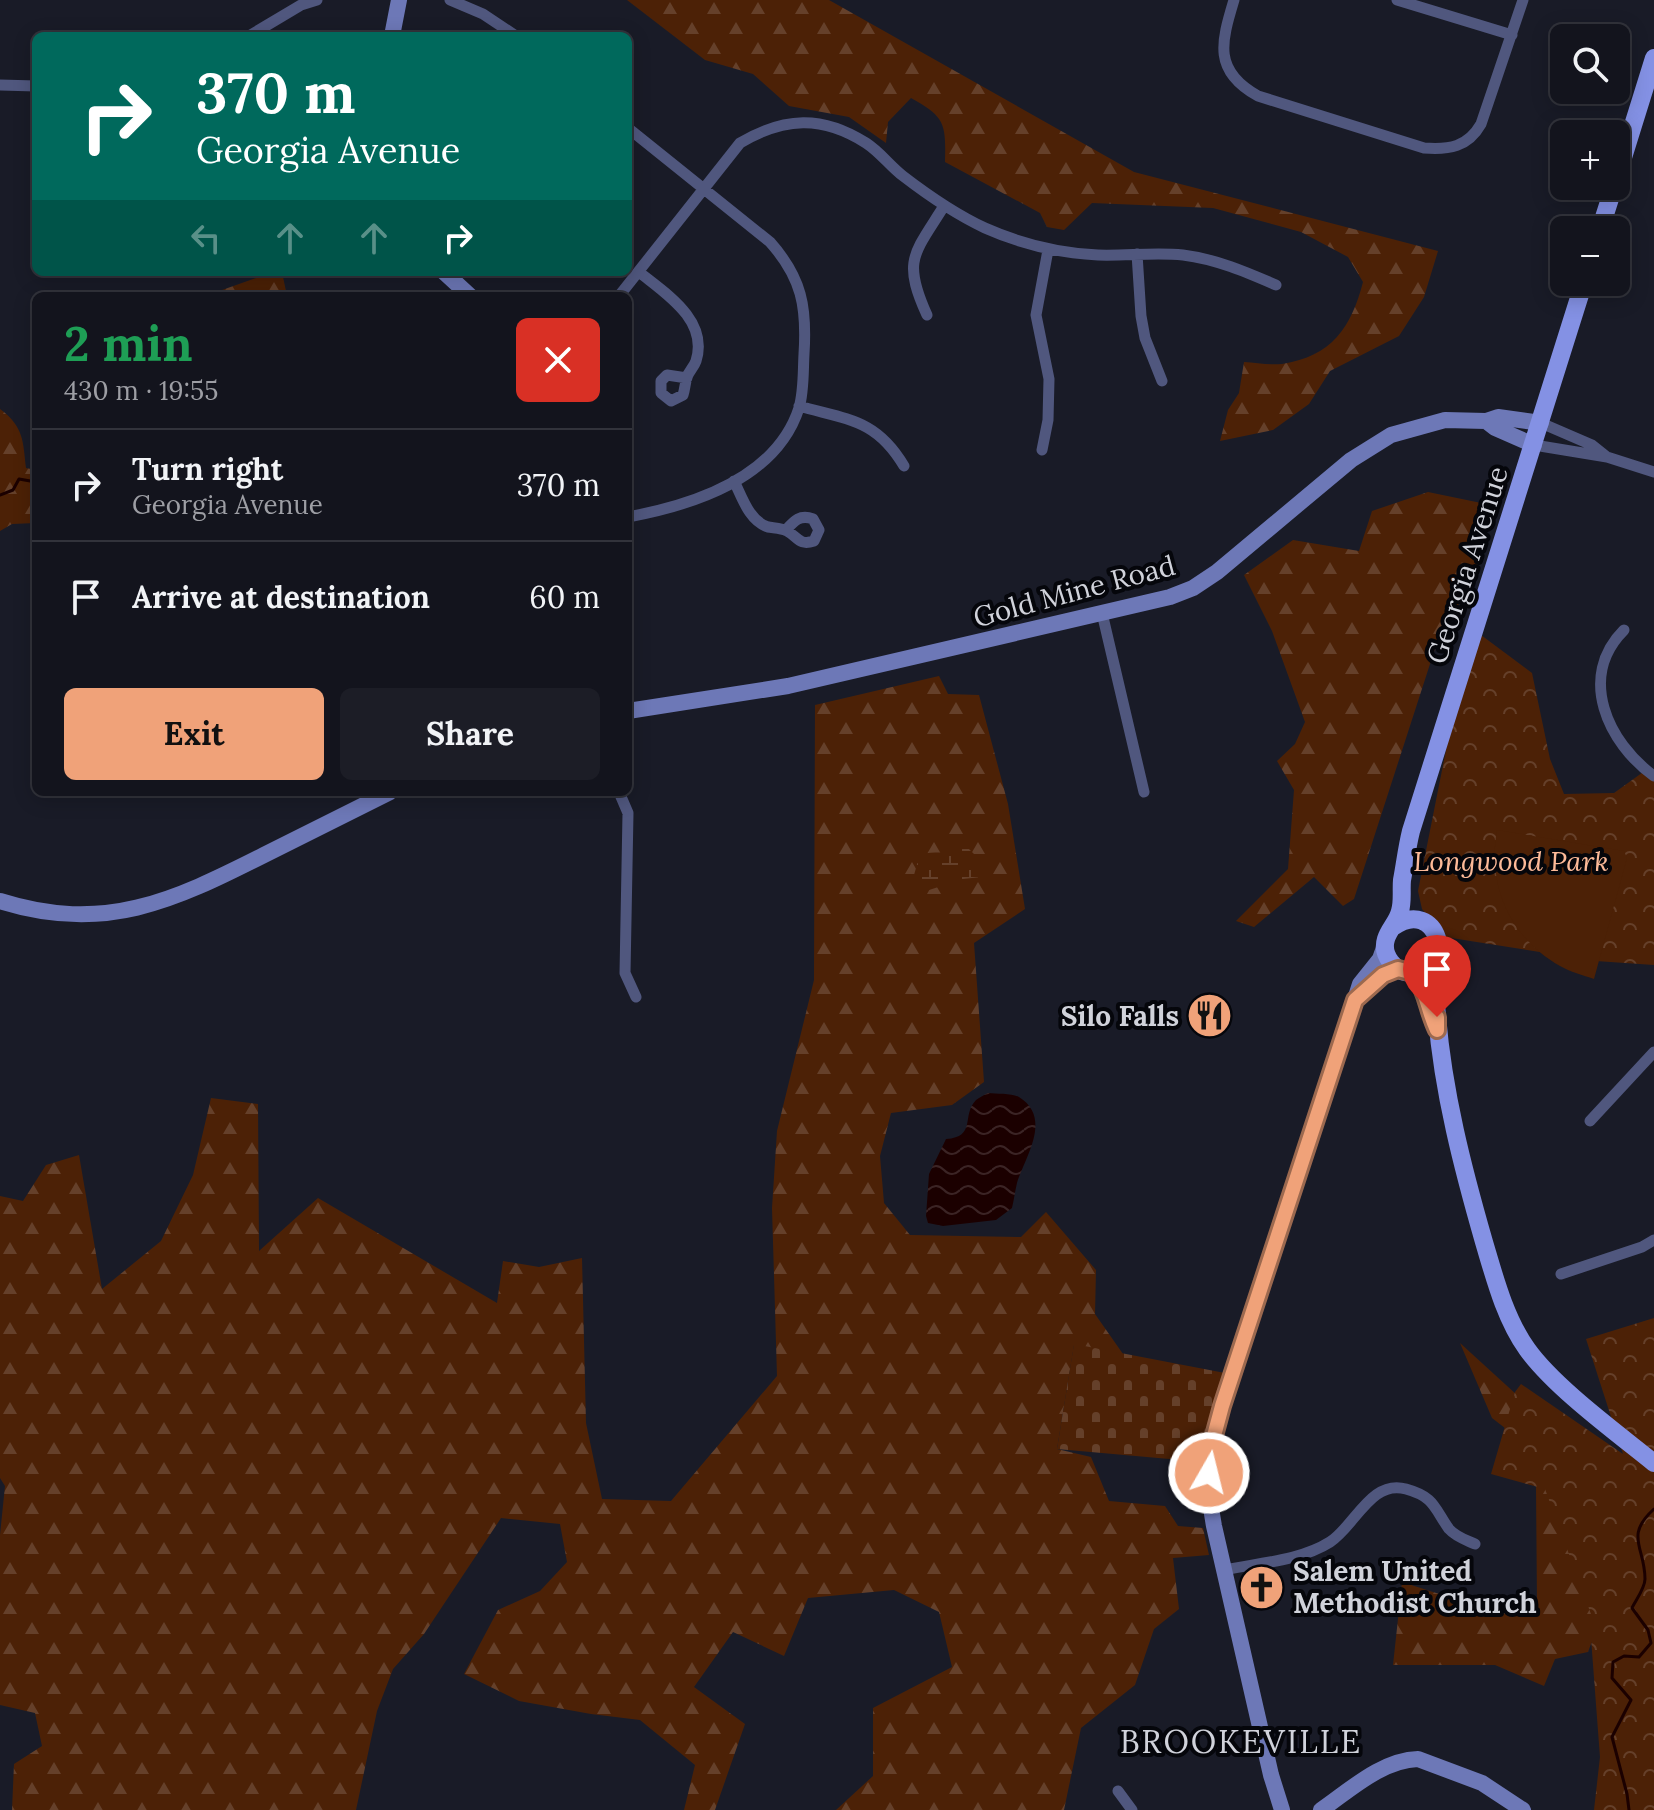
<!DOCTYPE html>
<meta charset="utf-8">
<style>
:root{--surface:#13141d;--page:#1c1d26;--text:#f1f3f6;--muted:#9d9ea4;--line:#32333b;--accent:#f0a279}
body{margin:0;font-family:Lora,serif;background:var(--page);color:var(--text);height:100vh;display:flex;flex-direction:column;font-size:30px;white-space:nowrap}
*{box-sizing:border-box;margin:0}
p{font-size:26px;color:var(--muted)}
.icon{flex:none;width:44px;height:44px;fill:none;stroke:currentColor;stroke-width:2;stroke-linecap:round;stroke-linejoin:round}
.map{position:relative;flex:1;overflow:hidden}
.details{position:absolute;left:32px;top:292px;width:600px;height:504px;display:flex;flex-direction:column;background:var(--surface);border-radius:12px;box-shadow:0 4px 20px #0003,0 0 0 2px var(--line)}
.details>*{flex:none}
.hud{position:absolute;left:32px;top:32px;width:600px;height:244px;border-radius:12px;box-shadow:0 4px 20px #0003,0 0 0 2px var(--line);background:#00695c;color:#fff;overflow:hidden}
.tools{position:absolute;left:1550px;top:24px;display:grid;gap:16px}
.tools a{display:grid;place-items:center;width:80px;height:80px;border-radius:12px;background:var(--surface);box-shadow:0 4px 20px #0003,0 0 0 2px var(--line);font-size:40px}
.pin{position:absolute;display:grid;place-items:center;width:68px;height:68px;color:#fff;margin:-82px -34px;border-radius:50% 50% 50% 0;rotate:-45deg;box-shadow:0 0 8px #0007}
.pin .icon{rotate:45deg}
.me{position:absolute;width:88px;margin:-44px;rotate:8deg;stroke-linejoin:round;filter:drop-shadow(0 0 6px #0008)}
.turn{display:flex;align-items:center;gap:28px;height:168px;padding:0 32px;font-size:36px}
.turn .icon{width:104px;height:104px;stroke-width:2.5}
.turn b{display:block;font-size:56px;line-height:68px}
.lanes{display:flex;align-items:center;height:76px;padding:0 32px;background:#0003;justify-content:center;gap:40px;direction:ltr}
.lanes .off{opacity:.35}
.round{display:grid;place-items:center;flex:none;width:84px;height:84px;border-radius:12px;background:var(--page)}
.head{display:flex;align-items:center;justify-content:space-between;height:136px;padding:0 32px}
h1{font-size:48px;font-weight:800;line-height:60px;color:#1e9e55}
.action{display:flex;gap:16px;margin-top:auto;padding:16px 32px}
.action a{flex:1;height:92px;border-radius:12px;background:var(--accent);color:#111;font-size:32px;font-weight:800;line-height:92px;text-align:center}
.action a+a{background:var(--page);color:var(--text)}
ul{padding:0;list-style:none}
li{display:flex;align-items:center;gap:24px;height:112px;padding:0 32px;border-top:2px solid var(--line)}
li div{flex:1}
li b{display:block;font-size:30px}
li em{font-style:normal}
.map>svg:first-child{display:block}
.forest{fill:url(#forest-firs)}
.wetland{fill:url(#wetland-marsh)}
.cemetery{fill:url(#cemetery-stones)}
.park{fill:url(#park-crowns)}
.pitch{fill:#4c2106}
.water{fill:url(#water-waves)}
.lines{fill:none;stroke-linecap:round;stroke-linejoin:round}
.stream{stroke:#1b0000;stroke-width:3}
.street{stroke:#50577e;stroke-width:11}
.secondary{stroke:#6d78b7;stroke-width:16}
.primary{stroke:#8491e4;stroke-width:18}
.route-casing{stroke:#9c694f;stroke-width:20}
.route{stroke:#f0a279;stroke-width:14}
.labels{text-anchor:middle;dominant-baseline:central;stroke-width:8;stroke-linejoin:round;paint-order:stroke}
.street-label{font-size:28px;fill:#d0d2da;stroke:#05060b}
.park-label{font-size:28px;font-style:italic;fill:#fdba98;stroke:#05060b}
.poi-label{font-size:28px;font-weight:bold;fill:#d0d2da;stroke:#05060b;text-anchor:end}
.quarter-label{font-size:32px;letter-spacing:2px;fill:#d0d2da;stroke:#05060b}
</style>
<div class="map">
<svg width="1654" height="1810" viewBox="0 0 1654 1810">
<defs>
<pattern id="forest-firs" width="22" height="20" patternUnits="userSpaceOnUse" patternTransform="scale(2)"><rect width="22" height="20" fill="#4c2106"/><path d="M5 1l3.5 6h-7zM16 11l3.5 6h-7z" fill="#65402a"/></pattern>
<pattern id="wetland-marsh" width="20" height="14" patternUnits="userSpaceOnUse" patternTransform="scale(2)"><rect width="20" height="14" fill="#4c2106"/><path d="M1 5h8M5 5V1M11 12h8M15 12V8" fill="none" stroke="#65402a"/></pattern>
<pattern id="cemetery-stones" width="16" height="16" patternUnits="userSpaceOnUse" patternTransform="scale(2)"><rect width="16" height="16" fill="#4c2106"/><path d="M2 7V4a2 2 0 0 1 4 0v3zM10 15v-3a2 2 0 0 1 4 0v3z" fill="#65402a"/></pattern>
<pattern id="park-crowns" width="20" height="18" patternUnits="userSpaceOnUse" patternTransform="scale(2)"><rect width="20" height="18" fill="#4c2106"/><path d="M2 6a3 3 0 1 1 6 0M12 15a3 3 0 1 1 6 0" fill="none" stroke="#65402a"/></pattern>
<pattern id="water-waves" width="16" height="10" patternUnits="userSpaceOnUse" patternTransform="scale(2)"><rect width="16" height="10" fill="#1b0000"/><path d="M0 5q4-4 8 0t8 0" fill="none" stroke="#3b2425"/></pattern>
</defs>
<rect width="100%" height="100%" fill="#191b27"/>
<path class="forest" d="M627 0H829L1134 172 1438 251 1424 297 1399 336 1330 371 1309 404 1273 430 1220 441 1228 410 1239 393 1244 362C1256 363 1270 365 1282 364 1332 356 1351 328 1363 282L1348 257 1301 232 1213 208 1092 203 1064 230 1047 227 1040 213 945 162C946 123 945 117 911 98L888 122 886 143 849 117 789 106 753 74 705 60Z
M273 272H282L287 296H205Z
M0 409C24 427 23 441 26 468L36 470V523L12 524 0 531Z
M1428 492 1486 504 1475 580 1441 630 1354 899 1343 906 1314 877 1254 927 1236 921 1288 869 1294 790 1277 761 1295 744 1305 722 1272 631 1244 575 1293 540 1359 551 1372 511Z
M939 676 948 694 979 695 1008 804 1025 909 974 943 984 1082 952 1105 891 1113 880 1156 884 1203 910 1235 1021 1237 1046 1212 1096 1270 1095 1314 1123 1354 1074 1345 1057 1449 1091 1457 1109 1501 1165 1506 1178 1526 1203 1528 1209 1555 1173 1558 1179 1609 1154 1629 1135 1685 1081 1728 1064 1810H836L873 1776V1708L952 1667 939 1612 894 1590 808 1598 784 1656 733 1632 694 1687 745 1724 715 1810H684L695 1765 640 1720 591 1714 519 1701 464 1674 498 1610 540 1591 567 1562 560 1524 501 1518 424 1634 393 1669 377 1711 356 1810H12L14 1764 42 1746 35 1713 0 1705V1535L5 1486 0 1478V1196L23 1201 46 1165 79 1155 102 1289 161 1241 193 1175 211 1098 258 1104 259 1251 318 1198 497 1303 503 1261 539 1267 582 1258 586 1423 602 1499 671 1501 777 1376 772 1208 777 1131 814 980 815 705Z
M1460 1343 1529 1406 1608 1598 1588 1652 1555 1659 1544 1686 1495 1665H1393L1402 1582C1446 1596 1490 1613 1537 1603L1536 1486 1531 1448 1492 1418Z"/>
<path class="wetland" d="M967 847 979 859 981 877 963 879 926 891 912 882 920 854C939 850 950 856 967 847Z"/>
<path class="cemetery" d="M1074 1344 1225 1373 1206 1441 1203 1462 1057 1449Z"/>
<path class="park" d="M1481 635 1532 673 1550 759 1564 794 1614 793 1646 770 1654 776V965L1596 961 1445 937 1422 909 1418 891 1450 730Z
M1654 1318V1810H1594L1600 1757 1590 1625H1595L1545 1489 1491 1474 1515 1392 1521 1384 1623 1454 1586 1339Z"/>
<path class="pitch" d="M1497 830 1624 851 1627 858 1594 979C1583 975 1570 972 1560 966 1510 938 1487 885 1497 830Z"/>
<path class="water" d="M988 1093C997 1094 1012 1093 1019 1097 1053 1118 1025 1157 1017 1183 1015 1191 1014 1200 1012 1208L996 1220 943 1226 928 1223 926 1216 929 1174 946 1139C977 1137 961 1115 976 1100 980 1097 984 1095 988 1093Z"/>
<g class="lines">
<path class="stream" d="M0 495 13 490 19 479 36 482
M1629 1810 1627 1794 1612 1737 1631 1700 1612 1678 1613 1662 1624 1656 1639 1657 1651 1643 1648 1630 1632 1608C1636 1600 1645 1588 1645 1579 1645 1547 1624 1536 1654 1509"/>
<path class="street" d="M450 0 483 14 516 36
M1234 0C1221 43 1213 71 1258 96L1424 148C1449 150 1468 147 1481 124L1523 0
M1397 0 1512 35
M249 36 301 5 317 0
M0 85 36 86
M628 128 770 242C802 278 807 307 804 354 803 371 804 391 799 408 776 479 693 505 628 517
M1137 254 1141 316 1145 338 1162 381
M639 272C665 293 709 320 696 361 694 367 689 371 687 377 685 383 685 389 683 395L671 401 661 393V381L667 375 687 378
M619 296 740 143C784 117 822 115 866 143 880 152 890 166 903 176 929 196 955 214 985 228 1021 244 1058 253 1098 255 1126 256 1155 252 1183 255 1216 259 1246 272 1276 285
M927 315C902 260 914 254 944 206
M799 406C848 420 876 419 904 466
M1534 445 1607 457 1592 445 1541 423
M1042 450 1048 420 1049 379 1036 315 1048 250
M1607 457 1654 472
M734 481C742 497 749 521 768 527 773 528 782 528 787 531 798 537 799 546 814 541L819 530 813 519C800 514 794 521 786 530
M1102 613 1144 792
M1624 630C1577 677 1608 743 1654 776
M619 792 628 813 625 973 636 997
M1590 1121 1654 1052
M1561 1274 1642 1247 1654 1240
M1224 1570C1258 1563 1300 1561 1330 1542 1355 1526 1371 1479 1406 1489 1435 1497 1434 1508 1449 1529 1456 1537 1466 1540 1475 1544
M1118 1791 1132 1810"/>
<path class="secondary" d="M392 36 399 0
M444 272 470 296
M1486 421 1495 428 1534 445
M628 711 788 686 1170 597 1193 588 1217 572 1351 460 1391 435 1445 420 1486 421 1498 417 1541 423
M0 901C104 934 173 901 264 855 306 834 348 813 390 792
M1282 1810 1271 1775 1214 1526C1206 1484 1210 1447 1222 1406L1351 1012 1360 984 1380 959 1385 945
M1321 1810C1350 1790 1382 1760 1418 1759L1482 1783 1523 1810"/>
<path class="primary" d="M1616 180 1654 58
M1600 230 1614 186
M1393 927C1438 895 1459 973 1412 973 1395 973 1381 955 1386 939 1389 929 1398 921 1400 911 1403 901 1401 890 1402 880 1405 864 1407 847 1411 831L1584 282
M1434 962C1431 981 1436 997 1437 1016 1443 1092 1463 1169 1484 1242 1495 1279 1505 1318 1527 1349 1554 1387 1617 1433 1654 1463"/>
</g>
<g class="lines">
<defs>
<path id="route" d="M1209 1473 1211 1447 1222 1406 1355 1000 1383 975 1398 969 1414 973C1428 994 1427 1009 1437 1030V1017"/>
</defs>
<use href="#route" class="route-casing"/>
<use href="#route" class="route"/>
</g>
<defs>
<symbol id="restaurant-disc" viewBox="-11 -11 22 22"><circle r="9.5" fill="#f0a279" stroke="#05060b"/><path d="M-5-6h1v4h1v-4h1v4h1v-4h1v5L-1.5 .5V6h-2V.5L-5-1ZM5-6V6H3V1.5H1.5Q1.5-4 5-6Z" fill="#111"/></symbol>
<symbol id="church-disc" viewBox="-11 -11 22 22"><circle r="9.5" fill="#f0a279" stroke="#05060b"/><path d="M-1.2-6h2.4v3.5h3.3v2.4h-3.3V6h-2.4V-.1h-3.3v-2.4h3.3Z" fill="#111"/></symbol>
</defs>
<g fill-rule="evenodd">
<use href="#restaurant-disc" x="1184" y="990" width="51" height="51"/>
<use href="#church-disc" x="1236" y="1562" width="51" height="51"/>
</g>
<g class="labels">
<g class="street-label">
<text transform="translate(1467 565) rotate(-72)">Georgia Avenue</text>
<text transform="translate(1074 591) rotate(-15)">Gold Mine Road</text>
</g>
<g class="park-label">
<text x="1511" y="861">Longwood Park</text>
</g>
<g class="poi-label">
<text x="1179" y="1016">Silo Falls</text>
<text x="1293" y="1571" text-anchor="start">Salem United<tspan x="1293" dy="32">Methodist Church</tspan></text>
</g>
<g class="quarter-label">
<text x="1241" y="1741">BROOKEVILLE</text>
</g>
</g>
</svg>
<div class="tools">
<a><svg class="icon" aria-label="search" viewBox="0 0 24 24"><circle cx="10" cy="10" r="6"/><path d="M15 15l6 6"/></svg></a>
<a>+</a>
<a>−</a>
</div>
<div class="pin" style="left:1437px;top:1017px;background:#d93025"><svg class="icon" aria-label="arrive" viewBox="0 0 24 24"><path d="M6 21V4h12l-3 4 3 4H6"/></svg></div>
<svg class="me" style="left:1209px;top:1473px" viewBox="-20 -20 40 40"><circle r="17" fill="#f0a279" stroke="#fff" stroke-width="3"/><path d="M0-11L8 9 0 5-8 9z" fill="#fff"/></svg>
<div class="hud">
<div class="turn"><svg class="icon" aria-label="right" viewBox="0 0 24 24"><path d="M7 20v-9h11M14 6l5 5-5 5"/></svg><div><b>370 m</b>Georgia Avenue</div></div>
<div class="lanes"><svg class="icon off" aria-label="left" viewBox="0 0 24 24"><path d="M17 20v-9H6M10 6l-5 5 5 5"/></svg><svg class="icon off" aria-label="ahead" viewBox="0 0 24 24"><path d="M12 20V5M6 11l6-6 6 6"/></svg><svg class="icon off" aria-label="ahead" viewBox="0 0 24 24"><path d="M12 20V5M6 11l6-6 6 6"/></svg><svg class="icon" aria-label="right" viewBox="0 0 24 24"><path d="M7 20v-9h11M14 6l5 5-5 5"/></svg></div>
</div>
<section class="details">
<div class="head"><div><h1>2 min</h1><p>430 m · 19:55</p></div><a class="round" style="background:#d93025;color:#fff"><svg class="icon" aria-label="close" viewBox="0 0 24 24"><path d="M6 6l12 12M18 6L6 18"/></svg></a></div>
<ul>
<li><svg class="icon" aria-label="right" viewBox="0 0 24 24"><path d="M7 20v-9h11M14 6l5 5-5 5"/></svg><div><b>Turn right</b><p>Georgia Avenue</p></div><em>370 m</em></li>
<li><svg class="icon" aria-label="arrive" viewBox="0 0 24 24"><path d="M6 21V4h12l-3 4 3 4H6"/></svg><div><b>Arrive at destination</b></div><em>60 m</em></li>
</ul>
<div class="action"><a>Exit</a><a>Share</a></div>
</section>
</div>
